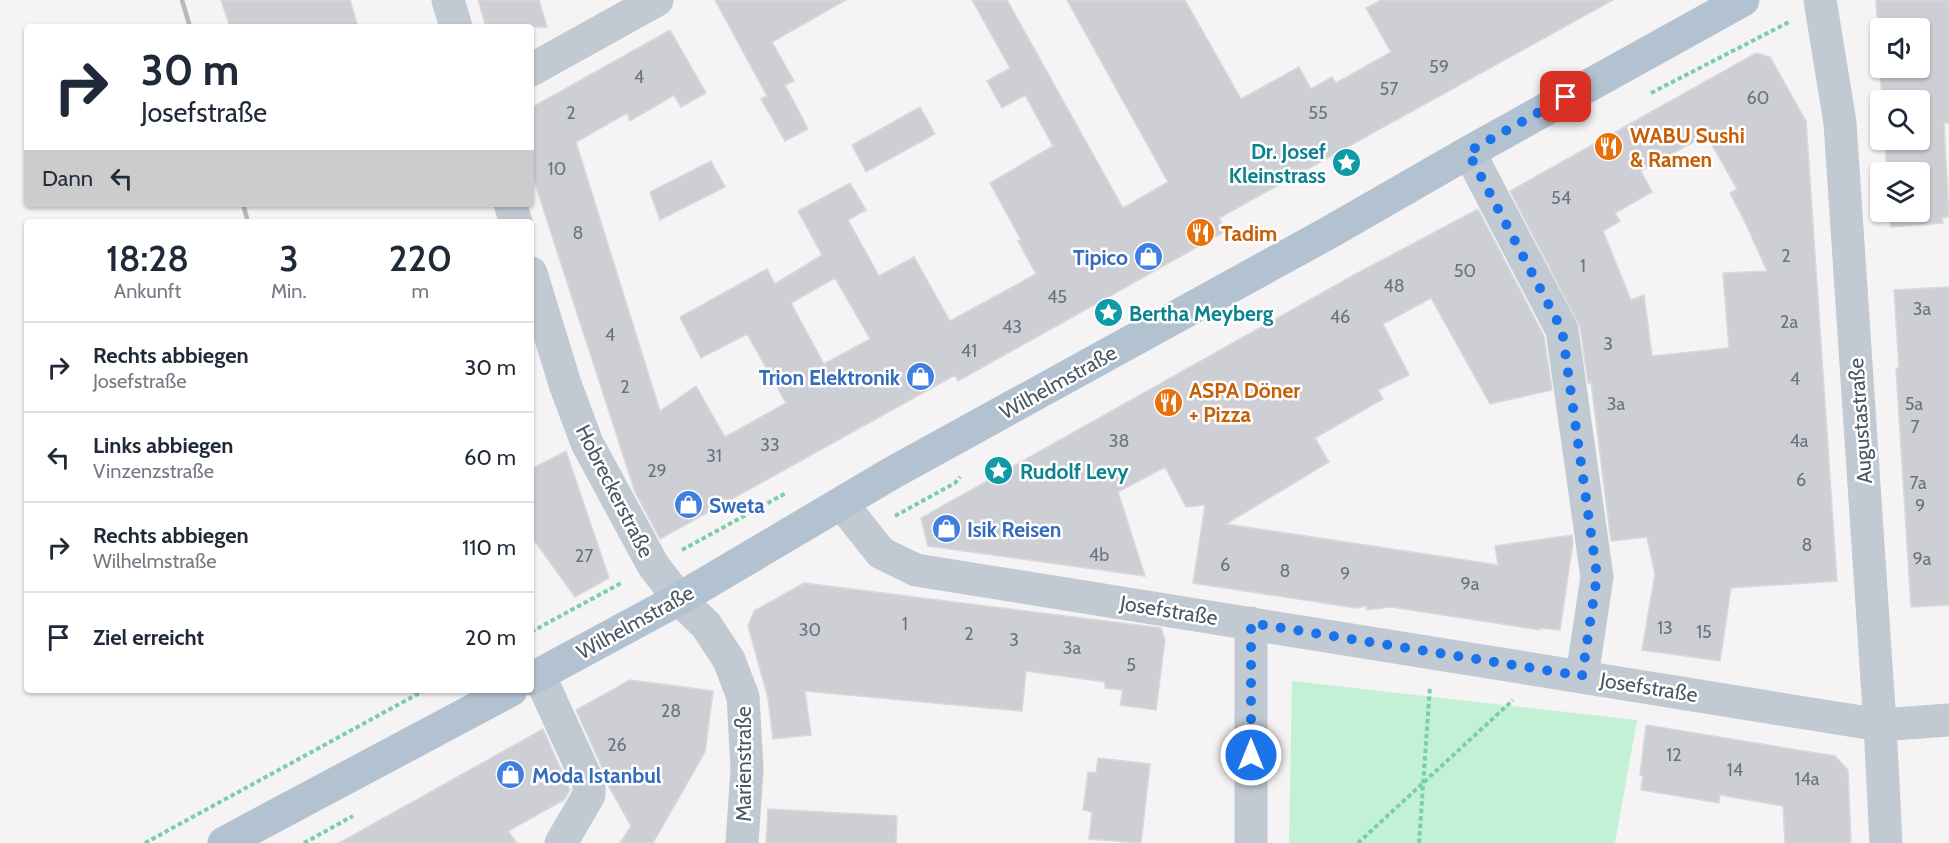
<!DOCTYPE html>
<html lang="de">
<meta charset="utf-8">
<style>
:root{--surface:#fff;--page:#f2f2f3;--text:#1f2937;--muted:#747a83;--line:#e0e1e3}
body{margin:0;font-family:Cabin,sans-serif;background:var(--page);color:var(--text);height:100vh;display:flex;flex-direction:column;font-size:22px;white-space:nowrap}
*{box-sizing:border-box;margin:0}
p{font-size:20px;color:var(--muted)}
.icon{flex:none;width:33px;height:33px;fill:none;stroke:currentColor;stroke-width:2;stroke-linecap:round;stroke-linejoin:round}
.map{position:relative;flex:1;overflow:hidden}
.drawer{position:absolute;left:24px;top:219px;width:510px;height:474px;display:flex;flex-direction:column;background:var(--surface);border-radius:6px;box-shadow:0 2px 4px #0004}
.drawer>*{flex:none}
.top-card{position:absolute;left:24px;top:24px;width:510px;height:183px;border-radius:6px;box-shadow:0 2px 4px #0004;background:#fff;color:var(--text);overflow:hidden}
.controls{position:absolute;left:1870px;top:18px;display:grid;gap:12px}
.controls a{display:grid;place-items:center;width:60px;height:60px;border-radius:6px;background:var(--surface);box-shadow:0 2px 4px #0004;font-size:30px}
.pin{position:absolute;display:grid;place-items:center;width:51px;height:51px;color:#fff;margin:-26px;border-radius:12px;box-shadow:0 3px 9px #0006}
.me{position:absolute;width:66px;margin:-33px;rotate:0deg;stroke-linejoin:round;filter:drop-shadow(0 0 4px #0008)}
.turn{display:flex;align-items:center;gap:21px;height:126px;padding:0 18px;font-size:27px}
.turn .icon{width:78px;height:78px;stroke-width:2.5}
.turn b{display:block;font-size:42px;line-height:51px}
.then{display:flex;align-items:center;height:57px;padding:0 18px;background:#0003;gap:12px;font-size:22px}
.eta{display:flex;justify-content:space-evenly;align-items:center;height:102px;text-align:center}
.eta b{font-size:36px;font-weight:600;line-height:42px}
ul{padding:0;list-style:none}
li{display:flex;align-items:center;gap:18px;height:90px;padding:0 18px;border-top:2px solid var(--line)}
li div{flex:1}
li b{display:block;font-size:22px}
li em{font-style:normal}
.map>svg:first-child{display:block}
.green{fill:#c3f1d5}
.building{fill:#cdcfd5;stroke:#d7d9de;stroke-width:1.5;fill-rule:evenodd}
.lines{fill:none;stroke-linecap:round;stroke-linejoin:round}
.path{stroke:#7ad0a6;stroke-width:4;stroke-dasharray:4.5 3;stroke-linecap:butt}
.minor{stroke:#c1cad2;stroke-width:33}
.major{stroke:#b3c2d1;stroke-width:33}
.rail{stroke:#b5b8bd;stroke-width:4.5}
.route{stroke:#1a73e8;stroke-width:10;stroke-dasharray:0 18}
.labels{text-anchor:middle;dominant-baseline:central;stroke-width:5;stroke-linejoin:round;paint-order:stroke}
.number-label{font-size:18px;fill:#6b747e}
.food-label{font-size:21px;font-weight:bold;fill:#c56008;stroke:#fff;text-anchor:start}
.culture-label{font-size:21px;font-weight:bold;fill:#0d838f;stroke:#fff;text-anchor:start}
.shop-label{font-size:21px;font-weight:bold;fill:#366cbe;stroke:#fff;text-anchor:start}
.street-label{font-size:21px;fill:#4a5661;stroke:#fff}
</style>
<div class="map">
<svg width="1949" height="843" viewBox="0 0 1949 843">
<rect width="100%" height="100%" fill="#f5f3f3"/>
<path class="green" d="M1292 681 1637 720 1615 843H1289Z"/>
<path class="building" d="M221 0H350L358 27H230Z
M478 0H539L547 27H486Z
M715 0H846L772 42 794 81 785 85 808 129 785 141 761 99 768 95 767 96Z
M972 0H1007L1123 208 1168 182 1067 0H1185L1241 99 1299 67 1311 89 1332 77 1336 83 1391 52 1366 8 1381 0H1613L1219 218 1226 231 958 381 955 375 660 539 635 492 531 171V108L670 30 706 93 681 107 674 95 630 121 627 113 576 142 660 411 696 386 725 437 786 403 747 334 701 358 680 317 767 269 775 284 822 255 798 211 850 183 866 210 848 220 879 276 914 257 950 321 1036 274 1018 241 1021 240 990 183 1053 146 1025 95 1002 108 987 81 1010 68ZM835 278 870 339 824 364 791 303Z
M1876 0H1949V123H1944L1949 217 1942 218 1943 223 1891 227 1889 212H1920V172H1887L1885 140H1920V100H1882ZM1881 28H1920V68H1881Z
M1756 53 1770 57 1806 121 1837 581 1731 588 1720 661 1642 650 1655 574 1647 537 1611 541 1591 382 1588 383 1580 327 1510 191ZM1706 135 1737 189 1730 193 1745 222 1767 271 1723 273 1729 348 1652 356 1644 295 1631 300 1603 231 1620 221 1615 213 1652 192 1641 171Z
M920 107 935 134 866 172 852 145Z
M711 161 725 187 660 220 650 192Z
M1478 209 1544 336 1552 390 1490 404 1431 298 1383 324 1409 375 1378 390 1383 399 1315 438 1329 462 1226 524 1498 565 1495 546 1572 535 1573 542 1560 630 1540 628V630L1391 607 1367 610V606L1356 608 1193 583 1205 505 1186 507 1165 467 1118 492 1145 576 928 546 921 518 1352 276Z
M1949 287V605L1911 607 1896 368H1899L1894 290Z
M566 451 609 578 575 597 531 536V469Z
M804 583 1161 628 1165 640 1156 710 1120 705 1123 690 1105 688V682L1026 671 1022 711 805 691 811 735 773 739 768 698 748 626 754 611Z
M630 680 713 691 705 752 653 843H620L631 826 608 785 606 776 576 710Z
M1646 725 1835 756 1848 770 1851 843H1785L1783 806 1720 795 1719 803 1641 790 1643 776 1640 775Z
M543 729 570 790 564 800 508 831 517 843H339Z
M1098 758 1150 764 1141 843 1089 839 1092 812 1083 810 1088 772 1096 773Z
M768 809 897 816 896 843H766Z"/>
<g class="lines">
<path class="path" d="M1651 93 1791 21
M895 516 955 483 960 477
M682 550 786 493
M531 632 623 582
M145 843 425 690
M304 843 353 816
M1358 843 1513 700
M1419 843 1430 686"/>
<path class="minor" d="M448 0 456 27
M1820 0 1840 123 1880 725 1886 843
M531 70 657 0
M1469 152 1562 330 1597 577 1582 676
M510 204 516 222
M531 273 565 384 587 443 653 565 679 599 706 625 729 660 743 697 747 769 742 843
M842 504 881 553 916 570 1880 725 1949 720
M1251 623V843
M539 675 589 784V795L561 843"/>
<path class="major" d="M531 679 679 599 892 473 1330 232 1469 152 1743 0
M224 843 511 690"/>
<path class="rail" d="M182 0 190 27
M243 204 248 222"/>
</g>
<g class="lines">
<path class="route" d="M1251 755V623L1582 676 1597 576 1562 330 1468 152 1566 97"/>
</g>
<defs>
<symbol id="restaurant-disc" viewBox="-11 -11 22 22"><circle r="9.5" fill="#e8710a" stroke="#fff"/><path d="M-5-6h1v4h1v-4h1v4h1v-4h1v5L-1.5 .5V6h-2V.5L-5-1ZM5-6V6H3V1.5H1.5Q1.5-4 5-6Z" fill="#fff"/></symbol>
<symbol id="sight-disc" viewBox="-11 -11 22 22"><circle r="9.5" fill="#0f9aa8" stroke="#fff"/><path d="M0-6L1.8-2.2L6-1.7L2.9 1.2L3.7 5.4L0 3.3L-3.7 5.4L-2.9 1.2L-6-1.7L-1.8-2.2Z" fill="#fff"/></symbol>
<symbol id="shop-disc" viewBox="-11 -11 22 22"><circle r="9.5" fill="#3f7fe0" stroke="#fff"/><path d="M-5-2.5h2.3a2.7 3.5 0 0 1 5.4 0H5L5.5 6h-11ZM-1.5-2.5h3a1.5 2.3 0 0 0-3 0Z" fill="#fff"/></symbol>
</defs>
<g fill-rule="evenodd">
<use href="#restaurant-disc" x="1592" y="130" width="33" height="33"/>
<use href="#sight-disc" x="1330" y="146" width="33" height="33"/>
<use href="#restaurant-disc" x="1184" y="216" width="33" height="33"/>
<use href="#shop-disc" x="1132" y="240" width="33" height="33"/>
<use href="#sight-disc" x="1092" y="296" width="33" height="33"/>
<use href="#shop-disc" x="904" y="360" width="33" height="33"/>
<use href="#restaurant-disc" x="1152" y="386" width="33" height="33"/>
<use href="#sight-disc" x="982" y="454" width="33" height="33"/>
<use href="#shop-disc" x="672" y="488" width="33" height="33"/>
<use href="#shop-disc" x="930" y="512" width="33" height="33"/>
<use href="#shop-disc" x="494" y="758" width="33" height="33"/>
</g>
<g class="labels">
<g class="number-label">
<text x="1439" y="67">59</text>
<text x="639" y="77">4</text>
<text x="1389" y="89">57</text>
<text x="1758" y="98">60</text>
<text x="571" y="113">2</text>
<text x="1318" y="113">55</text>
<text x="557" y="169">10</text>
<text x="1561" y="198">54</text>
<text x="578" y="233">8</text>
<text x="1786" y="256">2</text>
<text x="1583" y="266">1</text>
<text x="1465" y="271">50</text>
<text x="1394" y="286">48</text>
<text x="1057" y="297">45</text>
<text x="1922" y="309">3a</text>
<text x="1340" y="317">46</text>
<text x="1789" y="322">2a</text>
<text x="1012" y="327">43</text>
<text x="610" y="335">4</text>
<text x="1608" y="344">3</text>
<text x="969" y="351">41</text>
<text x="1795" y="379">4</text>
<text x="625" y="387">2</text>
<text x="1616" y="404">3a</text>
<text x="1914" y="404">5a</text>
<text x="1915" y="427">7</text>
<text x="1119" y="441">38</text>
<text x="1799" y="441">4a</text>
<text x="770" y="445">33</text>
<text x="714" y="456">31</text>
<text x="657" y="471">29</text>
<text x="1801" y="480">6</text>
<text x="1918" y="483">7a</text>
<text x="1920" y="506">9</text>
<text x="1807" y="545">8</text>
<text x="1099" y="555">4b</text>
<text x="584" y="556">27</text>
<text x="1922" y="559">9a</text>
<text x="1225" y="565">6</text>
<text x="1285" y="571">8</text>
<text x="1345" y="574">9</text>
<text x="1470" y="584">9a</text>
<text x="905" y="624">1</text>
<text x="1665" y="628">13</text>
<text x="810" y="630">30</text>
<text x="1704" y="632">15</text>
<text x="969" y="634">2</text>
<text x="1014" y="640">3</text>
<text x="1072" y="648">3a</text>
<text x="1131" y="665">5</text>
<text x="671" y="711">28</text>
<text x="617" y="745">26</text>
<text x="1674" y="755">12</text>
<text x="1735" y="770">14</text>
<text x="1807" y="779">14a</text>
</g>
<g class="food-label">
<text x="1630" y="135">WABU Sushi<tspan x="1630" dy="24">&amp; Ramen</tspan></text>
<text x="1221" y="233">Tadim</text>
<text x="1189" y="390">ASPA Döner<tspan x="1189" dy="24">+ Pizza</tspan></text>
</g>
<g class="culture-label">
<text x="1326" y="151" text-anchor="end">Dr. Josef<tspan x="1326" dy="24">Kleinstrass</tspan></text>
<text x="1129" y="313">Bertha Meyberg</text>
<text x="1020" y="471">Rudolf Levy</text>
</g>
<g class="shop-label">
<text x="1128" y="257" text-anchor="end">Tipico</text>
<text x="900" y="377" text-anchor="end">Trion Elektronik</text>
<text x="709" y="505">Sweta</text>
<text x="967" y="529">Isik Reisen</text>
<text x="532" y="775">Moda Istanbul</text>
</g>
<g class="street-label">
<text transform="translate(1058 382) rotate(-29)">Wilhelmstraße</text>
<text transform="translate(1860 421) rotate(-94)">Augustastraße</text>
<text transform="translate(615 491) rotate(63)">Hobreckerstraße</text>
<text transform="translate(1169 610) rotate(9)">Josefstraße</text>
<text transform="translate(635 622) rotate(-29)">Wilhelmstraße</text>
<text transform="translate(1649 687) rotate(9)">Josefstraße</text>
<text transform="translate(743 764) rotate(-90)">Marienstraße</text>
</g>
</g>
</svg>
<div class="controls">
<a><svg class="icon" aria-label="sound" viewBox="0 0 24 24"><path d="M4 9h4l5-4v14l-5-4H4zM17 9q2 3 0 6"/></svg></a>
<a><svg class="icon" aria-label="search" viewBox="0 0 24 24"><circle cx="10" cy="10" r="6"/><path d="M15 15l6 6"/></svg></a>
<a><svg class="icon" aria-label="layers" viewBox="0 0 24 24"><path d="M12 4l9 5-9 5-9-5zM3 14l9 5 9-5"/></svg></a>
</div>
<div class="pin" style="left:1566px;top:97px;background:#d93025"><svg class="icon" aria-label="arrive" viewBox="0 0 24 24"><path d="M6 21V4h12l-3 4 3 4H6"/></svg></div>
<svg class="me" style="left:1251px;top:755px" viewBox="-20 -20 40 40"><circle r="17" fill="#1a73e8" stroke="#fff" stroke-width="3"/><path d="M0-11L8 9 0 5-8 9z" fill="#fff"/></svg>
<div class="top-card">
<div class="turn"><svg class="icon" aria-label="right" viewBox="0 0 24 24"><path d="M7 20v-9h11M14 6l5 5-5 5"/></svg><div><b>30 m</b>Josefstraße</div></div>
<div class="then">Dann<svg class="icon" aria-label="left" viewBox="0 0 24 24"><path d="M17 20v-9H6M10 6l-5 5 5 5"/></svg></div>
</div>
<section class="drawer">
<div class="eta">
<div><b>18:28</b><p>Ankunft</p></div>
<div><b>3</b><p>Min.</p></div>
<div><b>220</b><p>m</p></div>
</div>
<ul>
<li><svg class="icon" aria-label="right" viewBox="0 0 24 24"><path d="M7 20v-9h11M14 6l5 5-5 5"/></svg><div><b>Rechts abbiegen</b><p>Josefstraße</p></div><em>30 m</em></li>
<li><svg class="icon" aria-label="left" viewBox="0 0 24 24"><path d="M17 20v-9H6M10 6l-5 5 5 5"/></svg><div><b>Links abbiegen</b><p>Vinzenzstraße</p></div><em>60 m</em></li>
<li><svg class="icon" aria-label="right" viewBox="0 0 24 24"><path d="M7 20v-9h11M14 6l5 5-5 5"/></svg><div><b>Rechts abbiegen</b><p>Wilhelmstraße</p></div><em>110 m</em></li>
<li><svg class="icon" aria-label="arrive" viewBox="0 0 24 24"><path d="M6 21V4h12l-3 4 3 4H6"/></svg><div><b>Ziel erreicht</b></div><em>20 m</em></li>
</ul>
</section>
</div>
